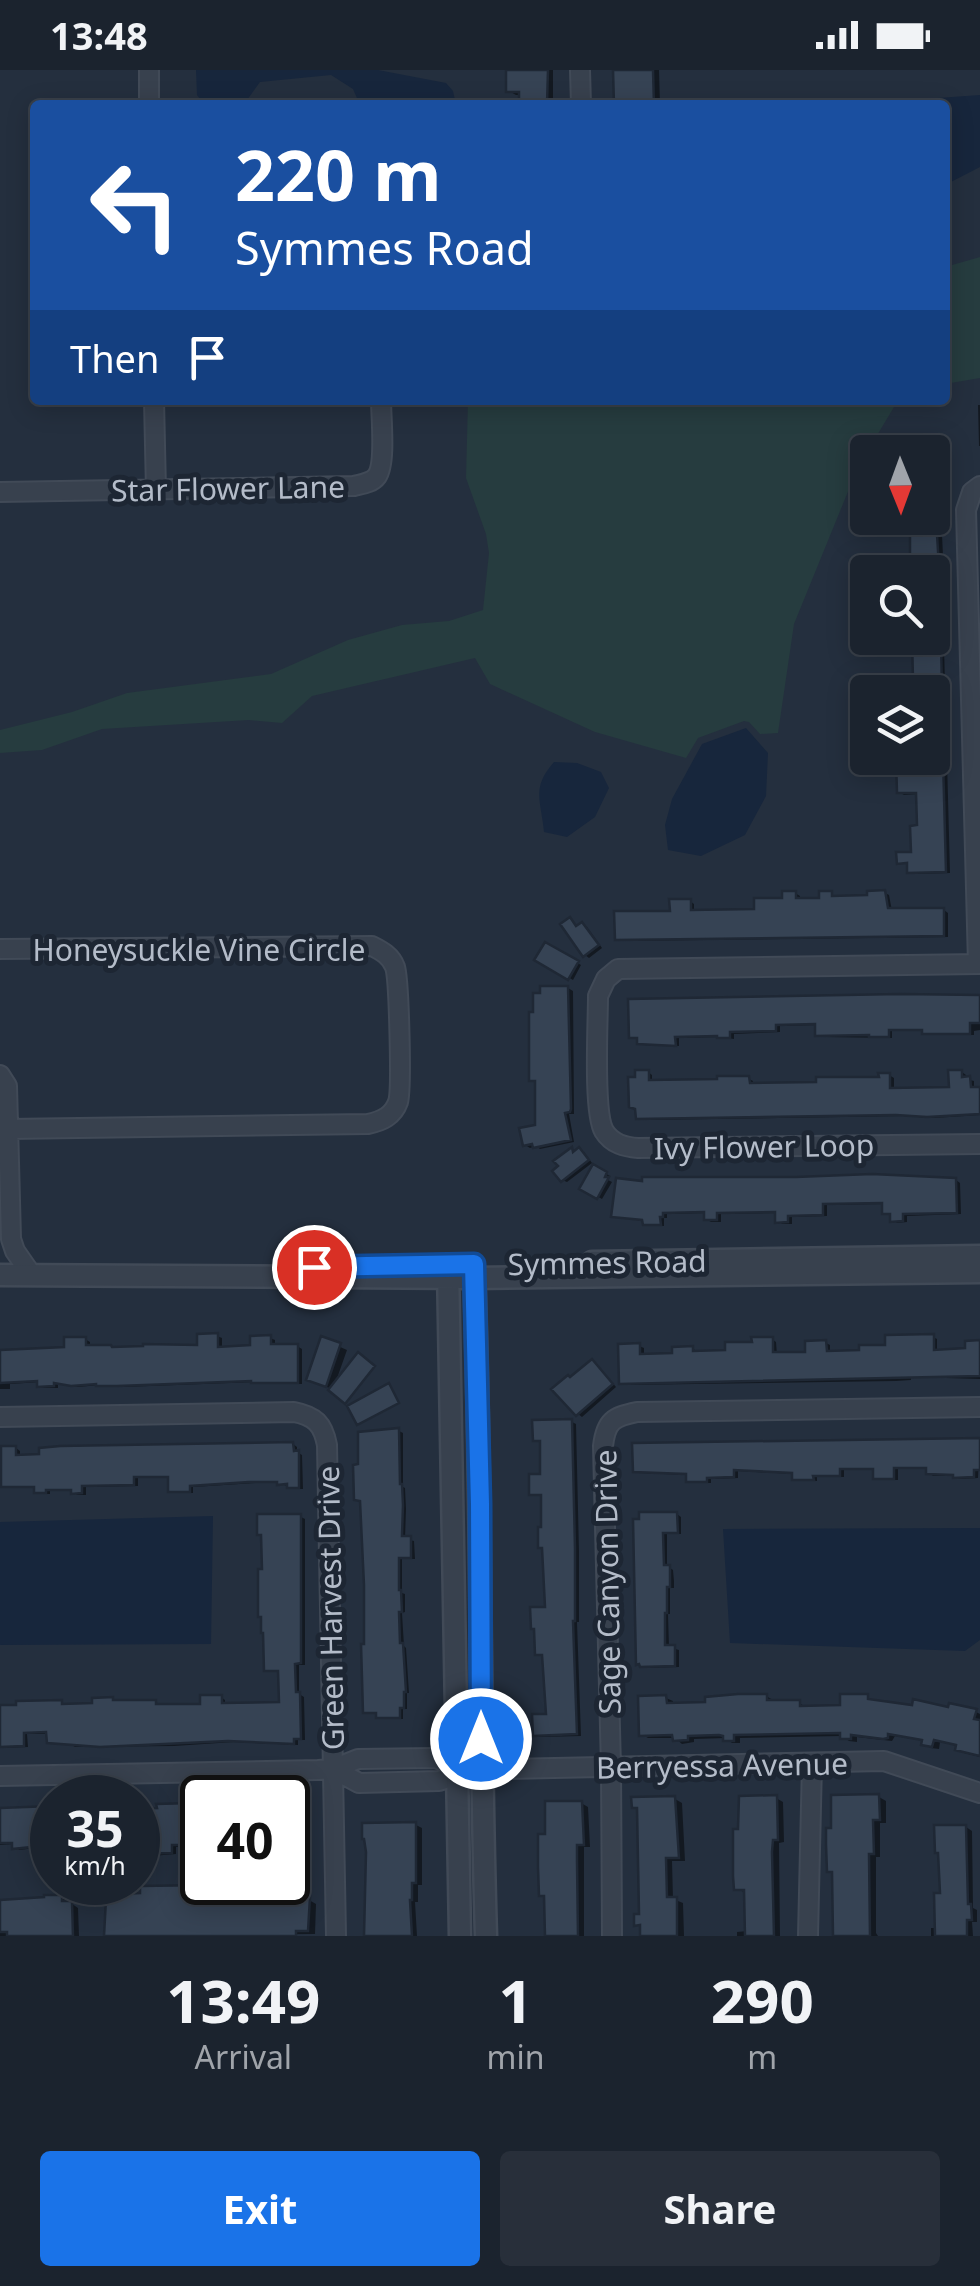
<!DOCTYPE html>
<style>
:root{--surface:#1b232e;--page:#282f3a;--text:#f1f3f6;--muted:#a0a4aa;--line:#39404a;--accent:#1a73e8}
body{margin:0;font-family:"Noto Sans",sans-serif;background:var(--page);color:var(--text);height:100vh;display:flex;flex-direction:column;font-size:38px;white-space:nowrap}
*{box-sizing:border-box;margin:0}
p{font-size:32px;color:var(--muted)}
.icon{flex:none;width:55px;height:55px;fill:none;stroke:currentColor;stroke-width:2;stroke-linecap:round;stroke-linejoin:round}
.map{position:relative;height:1866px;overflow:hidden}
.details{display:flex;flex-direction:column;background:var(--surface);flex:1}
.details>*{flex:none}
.top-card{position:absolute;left:30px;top:30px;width:920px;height:305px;border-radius:10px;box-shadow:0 5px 25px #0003,0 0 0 2px var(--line);background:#1a4fa0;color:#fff;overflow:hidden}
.needle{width:65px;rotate:179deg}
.tools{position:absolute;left:850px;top:365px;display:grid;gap:20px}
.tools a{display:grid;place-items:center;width:100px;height:100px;border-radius:10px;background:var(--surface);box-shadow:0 5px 25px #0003,0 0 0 2px var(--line);font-size:50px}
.speed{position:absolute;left:30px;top:1705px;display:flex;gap:20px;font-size:50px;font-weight:700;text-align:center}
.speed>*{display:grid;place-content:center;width:130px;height:130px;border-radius:50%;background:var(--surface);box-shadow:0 5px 25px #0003,0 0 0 2px var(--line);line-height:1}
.speed small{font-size:25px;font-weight:400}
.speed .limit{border:5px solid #111;border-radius:15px;background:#fff;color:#111}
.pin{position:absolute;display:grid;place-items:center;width:85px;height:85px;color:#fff;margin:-42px;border:5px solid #fff;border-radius:50%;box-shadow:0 2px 10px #0007}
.me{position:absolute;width:110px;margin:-55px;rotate:0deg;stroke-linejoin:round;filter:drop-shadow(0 0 8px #0008)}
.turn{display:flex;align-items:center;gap:35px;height:210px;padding:0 40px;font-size:45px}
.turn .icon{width:130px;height:130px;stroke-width:2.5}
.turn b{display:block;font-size:70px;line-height:85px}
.then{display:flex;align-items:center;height:95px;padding:0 40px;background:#0003;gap:20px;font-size:38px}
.eta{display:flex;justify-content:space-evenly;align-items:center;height:170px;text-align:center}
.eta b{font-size:60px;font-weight:700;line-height:70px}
.button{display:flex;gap:20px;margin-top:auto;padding:20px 40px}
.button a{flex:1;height:115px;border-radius:10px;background:var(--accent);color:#fff;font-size:40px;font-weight:700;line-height:115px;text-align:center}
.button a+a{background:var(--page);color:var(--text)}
.status{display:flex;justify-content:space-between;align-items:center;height:70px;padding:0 50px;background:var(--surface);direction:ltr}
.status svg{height:28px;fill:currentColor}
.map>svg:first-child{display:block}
.green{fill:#263c3f}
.water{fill:#17263c}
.shadow{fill:#0007}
.building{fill:#364354;stroke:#1f2835;stroke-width:2.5}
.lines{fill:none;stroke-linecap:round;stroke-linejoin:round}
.minor-casing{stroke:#414a57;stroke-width:22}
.tertiary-casing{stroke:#414a57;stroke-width:25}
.minor{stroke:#38414e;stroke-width:18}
.tertiary{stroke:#38414e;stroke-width:20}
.route-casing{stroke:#114b97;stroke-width:25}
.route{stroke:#1a73e8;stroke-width:18}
.labels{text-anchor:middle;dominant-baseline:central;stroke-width:10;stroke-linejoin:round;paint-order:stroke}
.street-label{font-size:30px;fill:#b4bcc9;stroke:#1d2633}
</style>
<div class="status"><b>13:48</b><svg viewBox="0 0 49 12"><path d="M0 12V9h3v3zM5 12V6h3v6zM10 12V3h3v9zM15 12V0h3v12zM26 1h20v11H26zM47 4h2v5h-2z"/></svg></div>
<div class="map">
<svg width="980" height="1866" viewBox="0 0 980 1866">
<rect width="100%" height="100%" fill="#242f3e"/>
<path class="green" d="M980 187V308L945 314V197Z
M468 330H903L897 332 858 397 794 554 778 663 760 664 749 652 744 651 698 668 686 688 595 662 490 614 475 588 312 626 282 653 249 650 102 659 42 680 0 683V660L72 642 127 623 271 604 348 570 402 555 449 551 483 540 489 483 486 464 466 408Z"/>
<path class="water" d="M196 0H378L446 13 453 21 456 35H360L353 19 331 5 260 12 247 30 225 35H205L197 25Z
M980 25V97L945 115V35H851V31L858 30 924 29Z
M746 658 768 683 766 726 745 765 701 786 668 780 665 755 672 729 702 674Z
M554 692 577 693 601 702 609 718 595 747 567 767 544 762C541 730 531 718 554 692Z
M213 1446 211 1574 0 1575V1452Z
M980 1458V1570L965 1581 730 1573 723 1459Z"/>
<path class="shadow" d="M509 0H553V35H522V25H516L509 21Z
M615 0H659L660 35H616Z
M978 335H980V376H979Z
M932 419 940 422 943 486 942 501 950 803 914 804 910 801 919 758 918 724 904 725 899 722 896 688H932V622H899L898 612H916L912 572 908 568H932V502H913L912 466 901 463 900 448H932Z
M795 823 800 826V830L821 831 831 823 836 828 870 827 885 823 889 825 892 841 944 840 948 843V867L622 871 617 869 672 843 690 831 694 834V843L757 842Z
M570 850 578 858 583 855 587 857 602 878 589 888 585 885Z
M546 875 581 895 573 910 538 889Z
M568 918 573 921 574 1044H569L574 1072 540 1079 536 1076 530 1078 525 1075 538 1057 537 1013 531 1010Z
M980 926V960L974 961V965H929L924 961H892V968L822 967 818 964V955L780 956V962L734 964V969L720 967 679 968V976L644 975 640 973 639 969 631 966Z
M648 1002 652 1005V1013L749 1009 753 1011V1015L881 1009 889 1005 894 1008V1021L951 1019 962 1002 966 1005V1009L974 1011V1020H980V1045L933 1048 903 1046 642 1050 638 1047Z
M572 1080 584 1082 592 1093 567 1112 562 1110Z
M594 1097 610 1106 608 1110 612 1112 602 1129 582 1118Z
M956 1110 960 1113 961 1144 907 1146V1152L897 1153 893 1150V1146L885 1143 884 1134 827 1135V1146L792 1147V1154H782L778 1151V1143L721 1144V1152H711L706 1149V1143L667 1144V1148H664V1156H650L645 1154V1151L619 1148 614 1145 644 1114Z
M217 1266 222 1268V1279L253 1278 270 1268 275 1270V1276H297L302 1279V1314H258L255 1312 123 1317 99 1315 78 1317 58 1313V1318H44L40 1316V1312L10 1314V1319H0V1282L66 1280 85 1269 90 1272V1277H200Z
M933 1267 937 1269V1282L968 1280 980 1272V1309L911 1307V1310L896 1311 625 1315 621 1312 639 1276 644 1278V1287L675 1286 693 1279 697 1281 728 1283 772 1269 776 1272 777 1285 808 1284 826 1273 830 1275V1284L888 1278Z
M322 1269 347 1280 335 1314 359 1285 374 1298 347 1332 332 1319 316 1313Z
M596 1294 616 1317 582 1347 578 1344 571 1310Z
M572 1352 576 1354 579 1482V1552H577L581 1666 540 1667 535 1664 549 1646 544 1587 537 1584 548 1539 543 1426 531 1424 543 1406 542 1372 535 1370Z
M399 1361 403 1363V1417L405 1418 406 1439 405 1469 414 1471 415 1489H402V1523L405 1524V1542L402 1543 404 1576 406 1578 409 1623H407V1639H403V1649H383L379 1647V1644L366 1641 367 1576Z
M980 1370 978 1408 960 1409 954 1406H933L929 1403V1399H898V1410H880L875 1408V1400H844V1407H817V1411H799L794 1409V1404L738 1401V1408L711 1409V1413H693L689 1411 688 1405 640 1403 635 1401Z
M293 1374 297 1377V1382L302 1385 303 1419H293L280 1413H255L193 1417V1423H175L171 1421 170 1408H138V1416L86 1417V1425H77L73 1421H50V1424H41L37 1422V1418H0V1382L16 1378 20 1381V1387Z
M677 1444 681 1447V1464H667V1496L673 1500 674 1511V1518H670V1544H668L669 1577 679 1580V1597L646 1598 638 1593 635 1452Z
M301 1447 305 1449V1595H299V1624L304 1627 305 1670H298V1675L234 1672 174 1676 75 1677 70 1674H53L49 1672V1664H27L28 1677 0 1678V1637L61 1633 67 1636 156 1632 160 1635 203 1636 221 1627 225 1630V1635L281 1634V1602H271L266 1600Z
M766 1626 773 1630 799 1633 806 1637 842 1638 867 1627 874 1632 976 1642 980 1644V1687L964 1683 958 1679V1676L940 1672 939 1679 931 1678 924 1674V1671L895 1666 892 1671 857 1667V1672L849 1671 842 1666 740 1668V1673H732L726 1668 694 1669V1672L682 1674 675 1668H648L641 1664 666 1628 673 1631V1635L708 1634Z
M879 1727 886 1731V1753H880V1787H876V1863L878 1866H836Z
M776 1728 783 1732 784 1772 779 1773 780 1866H737V1862L747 1861V1823L736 1819Z
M675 1729 682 1733 685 1791H672L673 1829 683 1833 684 1866H641V1856L637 1854 642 1847 640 1740 634 1737Z
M581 1733 588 1737 590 1777H584V1866H548L547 1828 541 1825 548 1766Z
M202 1735V1772L192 1773V1776L176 1777V1784L138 1787V1738Z
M288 1735H298L310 1740V1767H288Z
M52 1738V1776L19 1780 14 1774 0 1775V1741Z
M416 1755 422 1758V1815H418V1832H415L417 1866H367Z
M966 1757 972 1761 973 1838 977 1840V1852H972L973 1866H931V1858H937L943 1825Z
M206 1818 214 1822V1831H233L271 1818 278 1822V1829L309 1830 316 1834 315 1864 107 1866Z
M62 1827 78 1838 79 1866H0V1831Z"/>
<path class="building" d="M506 0H548L547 35H519V22H506Z
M613 0H653L654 35H614Z
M898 448H936L939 497 910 498V465H898Z
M912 568H941L942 622H896L895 610H913Z
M896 688H943L946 802 907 803V793L897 794 896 782H911L910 756 917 755 916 723H897Z
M885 820 888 838H944V866L615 870 614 841H670L669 829H691V840L754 839V828H782V821H796V828H819V821H832V826L867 825V821Z
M570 847 576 856 582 852 599 875 583 887 560 854Z
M545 872 579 891 568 910 534 890Z
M540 916H568L571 1039 570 1042 565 1043 571 1070 533 1078 532 1074 523 1076 519 1058 535 1055V1011H529V942H533V923H540Z
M900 924 980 925V953H970V964H922V960H889V967H869V965L815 966V954L776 955V961L730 962V968H717V966L675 967 676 976 637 974V968H629L628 929Z
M635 1000H649V1010L717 1009V1006H749L750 1013 816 1012V1007H879L878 1003H890V1018L949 1017 948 1000H962V1007L970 1006 971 1017H980V1044L927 1047 896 1045 636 1049 635 1039 629 1037 628 1007H635Z
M572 1077 573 1082 579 1077 589 1090 561 1112 552 1101 558 1096 553 1091Z
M593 1094 607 1102 605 1107H609L597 1129 579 1119Z
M872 1104 956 1108 957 1143 903 1144V1151L890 1152V1144H882V1133L823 1134V1145L788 1146V1152L775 1153V1142L717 1143V1150H704V1142L663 1143V1147H660L661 1155H643L642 1150 611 1147 616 1108 642 1111V1107H796Z
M218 1263V1277L250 1275V1266L271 1265V1274H298V1313H251V1311L117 1316H96V1314L71 1316 54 1313V1316L37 1317V1311L0 1313V1280L64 1277V1267H86V1275H111L112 1277 143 1276V1274L197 1275V1264Z
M934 1264V1280L965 1278V1271L980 1270V1306L619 1314 618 1274 640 1273V1284L672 1283V1277L693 1276V1281L725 1280V1272H752L751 1267H773V1282H805V1271L826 1270 827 1281 859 1280V1275H885V1265Z
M321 1266 341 1273 326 1317 306 1310Z
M358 1282 375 1296 345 1334 328 1320Z
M592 1289 613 1314 576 1346 551 1319 568 1305 570 1307Z
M389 1313 399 1333 357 1355 347 1336Z
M572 1349 575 1478V1551H573L577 1664 533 1666 532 1644H546L542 1585H535L534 1559H531L530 1537H545L542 1478H538V1457H541V1425H529V1404H540V1371H533L532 1350Z
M399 1358 400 1414H402L403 1435 402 1466H411V1488H399V1520H401L402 1542H399L400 1573H403L406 1622H404V1638H400V1648H376V1643H363L361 1574H364V1515L360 1431 354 1430 353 1395 358 1394V1362Z
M980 1368V1400H974V1407L953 1408V1405L926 1404V1398H894V1409H873V1399H840V1406H813L814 1410H792V1403L734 1400V1407L707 1408V1412H686V1404L633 1402 632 1373Z
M293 1372 294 1381 299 1380V1418H287V1414L277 1415V1412H249L190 1416V1422H168V1407H134V1415L82 1416V1423L71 1424V1420H46V1423H34V1417H1V1376H16V1385L39 1384V1378L60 1376Z
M639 1442H677L678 1463H663L664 1495H670V1517H667V1543H665V1575H675V1596L640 1597 639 1594 636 1595 633 1449H639Z
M257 1444H301V1593L295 1594 296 1622H300L301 1669H294V1674L228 1671 100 1677 47 1673 46 1662 24 1663V1676L0 1677V1635H16V1631L62 1630V1634L92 1633V1628L113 1627V1630H156V1634H200V1625H222V1633L279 1632 278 1601H264L263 1563H261V1547H258V1499H262L261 1465H257Z
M738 1624H767V1630H800V1636L840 1635V1624H868V1629L912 1635 913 1629 948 1637 949 1633 977 1639 974 1649 980 1650V1686L955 1680 956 1675 934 1670 932 1677 921 1675 922 1670 888 1664V1668L883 1669 851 1665V1669H840V1663L734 1665V1671H723V1666L719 1665 688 1666V1670L673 1671 672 1665 639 1666 638 1626 666 1625 667 1633 705 1632V1627Z
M879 1724 880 1750H873L874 1784H869L870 1866H833L832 1802H827L826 1774V1758H831V1725Z
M777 1725 778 1770H773L772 1782 774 1866H745L744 1820H734L733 1806V1759H738L739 1726Z
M675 1726 679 1788H666L667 1827H677V1866H640V1855L634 1856V1844H639L637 1738H632L631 1727Z
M545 1731H582L584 1775H577V1791L578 1866H545L544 1826H539L538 1797V1764H545Z
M288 1732 305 1734 306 1765 288 1766Z
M192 1733V1736H202V1775H172V1783L138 1784V1739L157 1738 156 1734Z
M52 1736V1775L12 1779V1773H0V1738Z
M416 1752V1813H412V1830H410L412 1866H364L366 1782 364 1769H362V1753Z
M934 1755H966L968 1834H971L972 1850H967V1866H935L934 1823H940L938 1783H935Z
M207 1815V1829L231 1828V1821L245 1822V1816H272V1827H310L308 1861H296V1866H104L106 1829 117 1830 116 1824 140 1823V1816Z
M44 1825H62V1831H72L73 1866H7V1862H0V1830L44 1827Z"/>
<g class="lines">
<defs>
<path id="minor" d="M149 0V35
M580 0 581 35
M154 330 156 421
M0 422 354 416C362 414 372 413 377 406 386 393 381 347 381 330
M0 879 372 876C382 881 391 886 395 897 399 909 402 1020 398 1032 393 1046 382 1051 368 1054L8 1059
M978 894 966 440 972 422 980 416
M980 894 618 899 606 909 598 926C598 953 593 1042 604 1061 612 1074 625 1077 638 1078L980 1074
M0 1005 7 1016 11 1169 15 1181 31 1204
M0 1347 294 1342C315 1346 323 1354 327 1375L336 1866
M333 1699 359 1713 439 1711 452 1707 458 1700 884 1691 980 1723
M0 1706 318 1700 333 1699 358 1689 435 1688 452 1694 458 1700
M612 1866 611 1698 603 1376C606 1351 613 1347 637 1342L980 1337
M808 1866 812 1693"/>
<path id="tertiary" d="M592 1192 980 1186
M448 1197 460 1866
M474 1198C482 1421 479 1643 486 1866
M0 1205 475 1208 980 1202"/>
</defs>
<use href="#minor" class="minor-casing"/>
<use href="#tertiary" class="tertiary-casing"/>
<use href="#minor" class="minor"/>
<use href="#tertiary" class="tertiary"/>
</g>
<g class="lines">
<defs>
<path id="route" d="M314 1197 474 1194 480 1434 481 1669"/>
</defs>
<use href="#route" class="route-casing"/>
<use href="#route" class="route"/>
</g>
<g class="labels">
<g class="street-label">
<text transform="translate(228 418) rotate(-1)">Star Flower Lane</text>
<text x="199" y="879">Honeysuckle Vine Circle</text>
<text transform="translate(764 1076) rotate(-1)">Ivy Flower Loop</text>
<text transform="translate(607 1192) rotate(-1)">Symmes Road</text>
<text transform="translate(607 1512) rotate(-91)">Sage Canyon Drive</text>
<text transform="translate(330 1538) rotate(-91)">Green Harvest Drive</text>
<text transform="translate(722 1695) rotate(-1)">Berryessa Avenue</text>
</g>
</g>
</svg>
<div class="tools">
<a><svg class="needle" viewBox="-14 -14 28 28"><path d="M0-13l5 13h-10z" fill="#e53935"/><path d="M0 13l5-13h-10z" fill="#a0a4aa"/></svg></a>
<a><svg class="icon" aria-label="search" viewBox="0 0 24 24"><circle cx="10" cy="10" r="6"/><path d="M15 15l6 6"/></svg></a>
<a><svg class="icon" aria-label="layers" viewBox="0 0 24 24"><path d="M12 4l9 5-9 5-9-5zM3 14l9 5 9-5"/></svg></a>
</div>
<div class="speed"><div>35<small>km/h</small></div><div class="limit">40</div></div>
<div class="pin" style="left:314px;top:1197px;background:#d93025"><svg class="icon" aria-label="arrive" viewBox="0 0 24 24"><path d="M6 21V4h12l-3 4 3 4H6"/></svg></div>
<svg class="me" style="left:481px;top:1669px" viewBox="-20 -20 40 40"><circle r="17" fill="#1a73e8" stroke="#fff" stroke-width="3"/><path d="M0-11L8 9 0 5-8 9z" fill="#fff"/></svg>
<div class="top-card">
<div class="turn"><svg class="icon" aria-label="left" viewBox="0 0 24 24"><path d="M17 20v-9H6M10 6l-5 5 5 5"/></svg><div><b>220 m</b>Symmes Road</div></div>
<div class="then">Then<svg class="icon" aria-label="arrive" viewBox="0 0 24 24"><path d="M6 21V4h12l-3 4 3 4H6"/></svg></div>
</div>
</div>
<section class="details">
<div class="eta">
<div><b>13:49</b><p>Arrival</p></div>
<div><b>1</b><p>min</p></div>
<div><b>290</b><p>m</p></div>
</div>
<div class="button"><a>Exit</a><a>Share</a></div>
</section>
